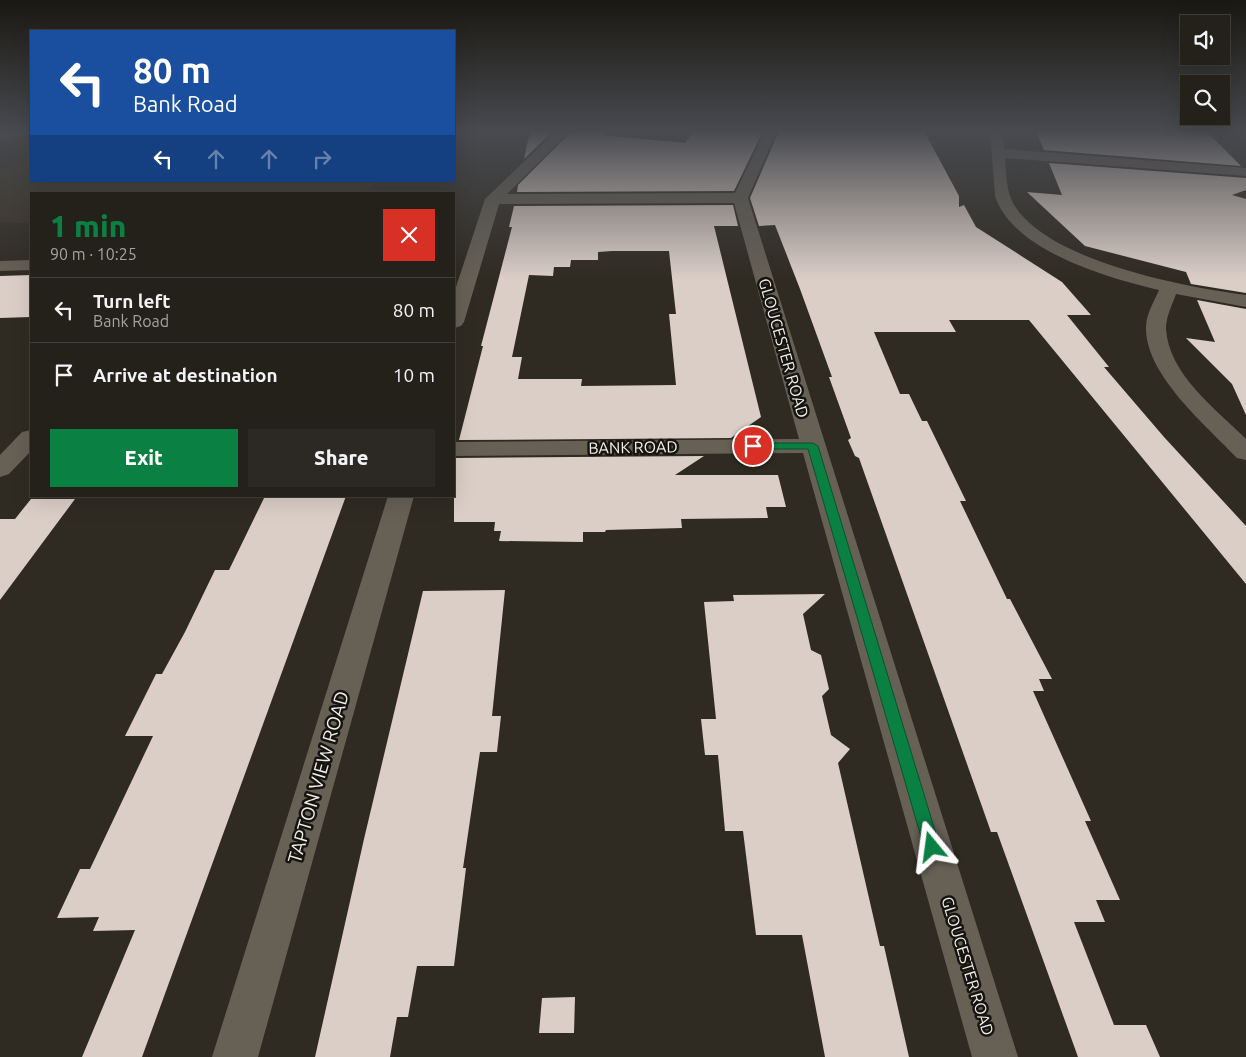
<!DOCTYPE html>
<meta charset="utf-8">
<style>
:root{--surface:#24201a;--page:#2c2823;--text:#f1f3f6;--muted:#a3a3a2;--line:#413e39;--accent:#0b8043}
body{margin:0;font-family:Ubuntu,sans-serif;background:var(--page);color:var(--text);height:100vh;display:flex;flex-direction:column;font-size:19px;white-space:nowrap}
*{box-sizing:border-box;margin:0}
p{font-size:16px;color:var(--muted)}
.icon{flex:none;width:28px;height:28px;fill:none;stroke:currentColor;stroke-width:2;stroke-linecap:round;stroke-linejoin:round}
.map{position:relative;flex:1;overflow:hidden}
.sheet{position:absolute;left:30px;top:192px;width:425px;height:305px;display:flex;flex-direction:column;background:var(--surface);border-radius:0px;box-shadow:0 5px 20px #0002,0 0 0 1px var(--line)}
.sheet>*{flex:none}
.guide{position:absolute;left:30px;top:30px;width:425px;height:152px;border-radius:0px;box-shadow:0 5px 20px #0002,0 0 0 1px var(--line);background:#1a4fa0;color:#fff;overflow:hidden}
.controls{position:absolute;left:1180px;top:15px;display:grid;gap:10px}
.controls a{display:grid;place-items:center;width:50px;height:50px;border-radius:0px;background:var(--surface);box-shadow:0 5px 20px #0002,0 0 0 1px var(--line);font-size:25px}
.pin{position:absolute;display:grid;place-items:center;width:42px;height:42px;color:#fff;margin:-21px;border:2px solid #fff;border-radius:50%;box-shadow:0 1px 5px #0007}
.me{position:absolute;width:55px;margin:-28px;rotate:344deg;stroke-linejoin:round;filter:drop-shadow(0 0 4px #0008)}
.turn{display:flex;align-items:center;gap:18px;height:105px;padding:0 20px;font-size:22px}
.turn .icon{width:65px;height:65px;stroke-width:2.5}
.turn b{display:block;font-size:35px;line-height:42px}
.lanes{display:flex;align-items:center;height:48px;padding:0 20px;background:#0003;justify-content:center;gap:25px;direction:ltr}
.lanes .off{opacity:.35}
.round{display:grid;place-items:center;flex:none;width:52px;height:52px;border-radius:0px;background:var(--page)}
.summary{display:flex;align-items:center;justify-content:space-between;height:85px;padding:0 20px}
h1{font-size:30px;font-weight:800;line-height:38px;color:var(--accent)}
.primary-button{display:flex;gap:10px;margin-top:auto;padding:10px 20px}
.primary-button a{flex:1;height:58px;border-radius:0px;background:var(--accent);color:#fff;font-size:20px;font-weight:800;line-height:58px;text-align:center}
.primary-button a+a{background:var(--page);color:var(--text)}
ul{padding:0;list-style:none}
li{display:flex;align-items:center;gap:15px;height:65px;padding:0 20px;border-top:1px solid var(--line)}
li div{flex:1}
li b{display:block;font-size:19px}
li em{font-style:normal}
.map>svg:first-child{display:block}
.built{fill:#3a3223}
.building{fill:#dbcec7;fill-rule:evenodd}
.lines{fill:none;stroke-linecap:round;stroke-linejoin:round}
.minor{fill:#666055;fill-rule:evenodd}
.tertiary{fill:#666055;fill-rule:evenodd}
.route{fill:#0b8043;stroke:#07532c}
.labels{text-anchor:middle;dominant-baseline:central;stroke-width:5;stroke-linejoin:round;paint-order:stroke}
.street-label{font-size:16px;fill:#f2efe9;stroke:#161410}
.near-street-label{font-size:19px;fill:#f2efe9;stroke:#161410}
</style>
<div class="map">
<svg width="1246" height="1057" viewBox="0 0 1246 1057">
<rect width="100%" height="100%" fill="#302b22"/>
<path class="built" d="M31 161V181H378L360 194H31V223H0V169Z"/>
<path class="building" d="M530 131H553L524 159Z
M572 131H606L602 135 685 143 694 131H763L734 191 517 192 518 185Z
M779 131H924L959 196V207L964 205 976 227 1062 282 1091 315H1067L1109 367H1104L1164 437 1246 526V584L1029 320H949L956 332H874L900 394H909L922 421H927L966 501H960L1007 599H1010L1052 679H1039L1044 691H1033L1091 821H1085L1120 900H1096L1105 922H1074L1114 1025H1146L1160 1057H1078L997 832H991L859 458 855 456 848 440 851 438 829 377H832L800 289 775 225 759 226 750 198Z
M1036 131H1206L1241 166 1044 150Z
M1049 163 1246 178V190L1232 195 1246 199V293L1191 284 1186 272 1085 246 1027 192 1062 195Z
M733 205 738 226H714L761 417 731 438 459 440 483 346H481L512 227H509L514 206ZM612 251H669L676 314H669L676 385 581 386 582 379H518L522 357H512L529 275 553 276 554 267H570L571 260H598V252Z
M31 275V317L0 318V276Z
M1197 300 1246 309V415L1232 384 1186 338 1215 342Z
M704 456 675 475H778L786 507H766L768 518 681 519 682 528 606 530 605 532H583V542L499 541 501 531H494L495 522H454V458Z
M265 496H346L142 1057H82L135 930 93 931 99 917 57 918 80 869H90L153 736H125L156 674H162L185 632 215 570H229Z
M31 499H75L0 600V519H15Z
M505 590 492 716H501L497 752H480L463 868H466L454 966H417L408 1017H397L390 1057H315L364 839 423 591Z
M825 594 803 614 811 650 821 655 829 689 822 696 831 735 850 749 838 763 880 946H884L909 1057H825L802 935H756L743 831H725L718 755H705L701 719H716L704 602 734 601 733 595Z
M575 997 574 1033H539L542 998Z"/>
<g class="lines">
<path class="minor" d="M0 131H31V134L0 139Z
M765 131H777L748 198 1018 1057H972L803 453 454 456V442L799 439 734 203 493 204 485 199 493 194 735 193Z
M990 131H1002L1004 149 1246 168V176L1005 158C1006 172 1006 190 1013 203 1046 261 1184 287 1246 295V307L1176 294C1172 305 1166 317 1166 328 1168 374 1216 409 1246 439V460L1237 458C1207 426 1145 375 1146 327 1146 314 1154 302 1159 290 1108 278 1013 251 995 196Z
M31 260V270L0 271V261Z
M31 430V451L9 474 0 477V455L22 432Z"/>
<path class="tertiary" d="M556 131H570L500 201 464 322 461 326 454 328V293L485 199Z
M388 496H414L258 1057H212Z"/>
</g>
<linearGradient id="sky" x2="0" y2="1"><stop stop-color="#1a1813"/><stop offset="0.47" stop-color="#484a4f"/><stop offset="1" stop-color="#484a4f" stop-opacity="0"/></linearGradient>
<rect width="1246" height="279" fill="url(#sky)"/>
<path class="route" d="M753 443H813L818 446 940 847 938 852 932 854 927 852 924 847 808 449H749V444Z"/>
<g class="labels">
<g class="street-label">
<text transform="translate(784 348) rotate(74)">GLOUCESTER ROAD</text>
<text transform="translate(633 447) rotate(-1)">BANK ROAD</text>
<text transform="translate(968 966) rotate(73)">GLOUCESTER ROAD</text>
</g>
<g class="near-street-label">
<text transform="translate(318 777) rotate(-74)">TAPTON VIEW ROAD</text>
</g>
</g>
</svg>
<div class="controls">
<a><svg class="icon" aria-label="sound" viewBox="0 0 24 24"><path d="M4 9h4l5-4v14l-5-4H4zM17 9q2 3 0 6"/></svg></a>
<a><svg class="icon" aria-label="search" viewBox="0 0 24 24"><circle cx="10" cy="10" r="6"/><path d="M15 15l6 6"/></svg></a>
</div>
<div class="pin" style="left:753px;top:446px;background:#d93025"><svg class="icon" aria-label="arrive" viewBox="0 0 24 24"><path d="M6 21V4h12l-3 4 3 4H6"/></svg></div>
<svg class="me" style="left:932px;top:847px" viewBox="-20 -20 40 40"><path d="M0-17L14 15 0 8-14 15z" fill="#0b8043" stroke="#fff" stroke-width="4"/></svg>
<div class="guide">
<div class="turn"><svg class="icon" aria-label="left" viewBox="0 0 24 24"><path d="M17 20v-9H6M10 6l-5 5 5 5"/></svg><div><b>80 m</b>Bank Road</div></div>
<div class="lanes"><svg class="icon" aria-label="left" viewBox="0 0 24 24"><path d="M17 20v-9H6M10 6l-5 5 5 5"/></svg><svg class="icon off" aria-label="ahead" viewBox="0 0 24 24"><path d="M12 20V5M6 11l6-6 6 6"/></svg><svg class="icon off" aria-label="ahead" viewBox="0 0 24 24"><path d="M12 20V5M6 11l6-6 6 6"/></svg><svg class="icon off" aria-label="right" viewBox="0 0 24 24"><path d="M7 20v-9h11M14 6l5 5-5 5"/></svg></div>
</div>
<section class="sheet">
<div class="summary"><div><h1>1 min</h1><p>90 m · 10:25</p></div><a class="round" style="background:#d93025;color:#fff"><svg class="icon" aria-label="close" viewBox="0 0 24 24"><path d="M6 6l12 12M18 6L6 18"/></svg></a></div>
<ul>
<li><svg class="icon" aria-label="left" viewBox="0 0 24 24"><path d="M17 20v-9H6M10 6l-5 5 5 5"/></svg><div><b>Turn left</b><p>Bank Road</p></div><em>80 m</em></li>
<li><svg class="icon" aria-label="arrive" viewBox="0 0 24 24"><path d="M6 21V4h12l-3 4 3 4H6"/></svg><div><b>Arrive at destination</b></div><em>10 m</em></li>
</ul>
<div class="primary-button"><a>Exit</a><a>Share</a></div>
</section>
</div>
